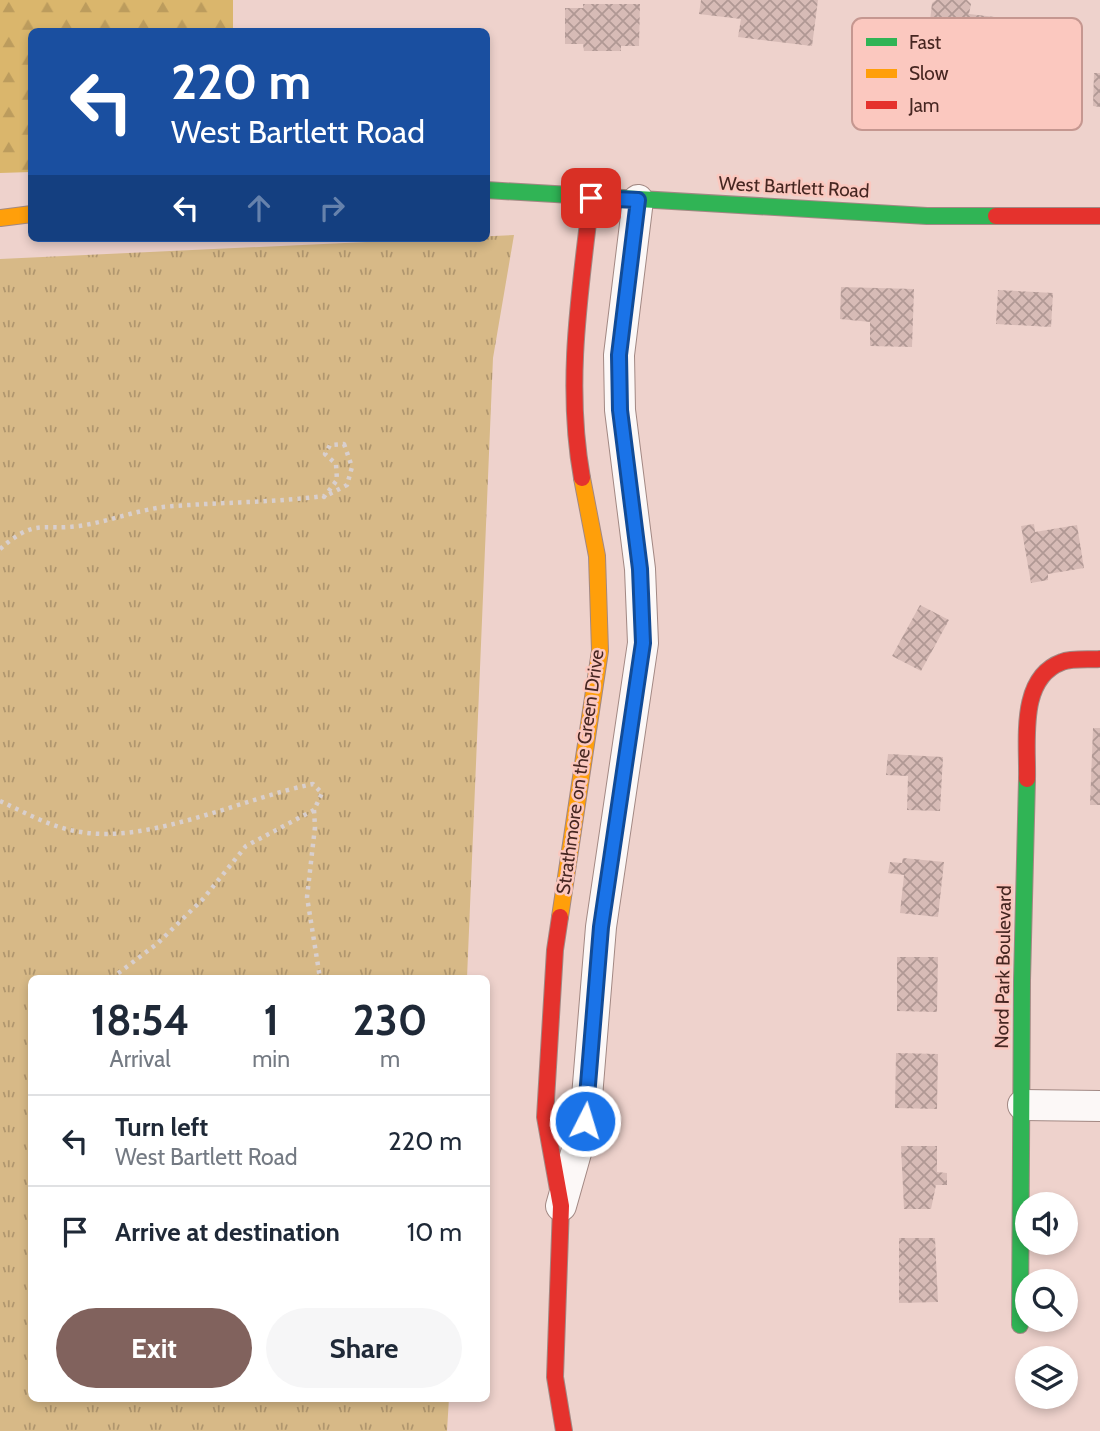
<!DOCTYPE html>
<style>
:root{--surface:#fff;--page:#f6f6f7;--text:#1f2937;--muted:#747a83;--line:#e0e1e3;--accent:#81625d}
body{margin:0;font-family:Cabin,sans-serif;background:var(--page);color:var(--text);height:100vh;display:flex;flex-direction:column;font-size:26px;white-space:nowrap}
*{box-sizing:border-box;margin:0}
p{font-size:23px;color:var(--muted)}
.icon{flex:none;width:38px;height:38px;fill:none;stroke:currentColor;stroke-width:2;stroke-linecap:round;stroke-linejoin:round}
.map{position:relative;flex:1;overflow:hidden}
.panel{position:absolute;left:28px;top:975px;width:462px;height:427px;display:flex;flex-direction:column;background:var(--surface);border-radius:10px;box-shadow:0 4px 10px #0003}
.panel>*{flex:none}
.banner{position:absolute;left:28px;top:28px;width:462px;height:214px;border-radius:10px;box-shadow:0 4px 10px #0003;background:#1a4fa0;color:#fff;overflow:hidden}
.tools{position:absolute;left:1015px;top:1192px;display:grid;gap:14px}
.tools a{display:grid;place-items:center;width:63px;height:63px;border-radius:50%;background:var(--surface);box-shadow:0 4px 10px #0003;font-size:35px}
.pin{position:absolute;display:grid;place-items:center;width:60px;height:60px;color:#fff;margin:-30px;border-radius:14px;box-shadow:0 4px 10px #0006}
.me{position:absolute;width:77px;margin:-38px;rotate:5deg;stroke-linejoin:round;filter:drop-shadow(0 0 5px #0008)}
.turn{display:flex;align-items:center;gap:24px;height:147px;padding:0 28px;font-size:32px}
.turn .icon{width:91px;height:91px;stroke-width:2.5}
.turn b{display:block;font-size:49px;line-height:60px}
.lanes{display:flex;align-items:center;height:66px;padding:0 28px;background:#0003;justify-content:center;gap:35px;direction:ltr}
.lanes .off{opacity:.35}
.eta{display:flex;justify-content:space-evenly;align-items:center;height:119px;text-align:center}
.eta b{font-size:42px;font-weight:800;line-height:49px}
.cta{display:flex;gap:14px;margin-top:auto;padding:14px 28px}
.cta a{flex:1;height:80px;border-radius:42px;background:var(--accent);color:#fff;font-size:28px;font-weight:800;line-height:80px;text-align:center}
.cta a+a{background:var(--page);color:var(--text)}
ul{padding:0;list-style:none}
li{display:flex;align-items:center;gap:21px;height:91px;padding:0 28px;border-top:2px solid var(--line)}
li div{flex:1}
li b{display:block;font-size:26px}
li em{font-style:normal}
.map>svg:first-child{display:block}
.grass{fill:url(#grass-tufts)}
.forest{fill:url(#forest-firs)}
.building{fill:url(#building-cross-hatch)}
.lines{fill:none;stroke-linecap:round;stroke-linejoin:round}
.street-casing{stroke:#a28883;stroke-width:32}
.fast-casing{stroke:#a28883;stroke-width:18}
.slow-casing{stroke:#a28883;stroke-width:18}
.jam-casing{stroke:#a28883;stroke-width:18}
.path{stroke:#d8cfce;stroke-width:4.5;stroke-dasharray:3.5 5;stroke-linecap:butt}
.street{stroke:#fcf8f7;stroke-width:30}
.fast{stroke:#30b455;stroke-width:16}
.slow{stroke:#ff9f0a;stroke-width:16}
.jam{stroke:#e5322d;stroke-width:16}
.route-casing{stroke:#114b97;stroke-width:18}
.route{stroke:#1a73e8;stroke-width:12}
.labels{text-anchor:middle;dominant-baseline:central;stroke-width:5;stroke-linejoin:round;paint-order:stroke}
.street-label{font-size:19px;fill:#462621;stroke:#fbc8bf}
.key{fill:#fbc8bf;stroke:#c59790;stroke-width:2}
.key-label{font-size:19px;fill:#462621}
</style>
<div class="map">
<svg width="1100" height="1431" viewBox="0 0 1100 1431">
<defs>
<pattern id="grass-tufts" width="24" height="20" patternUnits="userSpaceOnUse" patternTransform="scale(1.75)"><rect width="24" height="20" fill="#d7b987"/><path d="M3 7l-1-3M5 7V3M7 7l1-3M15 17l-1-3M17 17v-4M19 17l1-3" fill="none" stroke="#b0966e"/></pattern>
<pattern id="forest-firs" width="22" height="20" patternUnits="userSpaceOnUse" patternTransform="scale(1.75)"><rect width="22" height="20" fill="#dab66c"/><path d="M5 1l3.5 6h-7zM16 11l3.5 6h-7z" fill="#bc9c5d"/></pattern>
<pattern id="building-cross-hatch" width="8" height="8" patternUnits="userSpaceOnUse" patternTransform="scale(1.75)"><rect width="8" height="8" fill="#d7bbb6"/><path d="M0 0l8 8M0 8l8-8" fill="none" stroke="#b09894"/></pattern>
</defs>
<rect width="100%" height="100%" fill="#eed2cc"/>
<path class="grass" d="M514 235 493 358 467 978H32V1398H449L447 1431H0V259Z"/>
<path class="forest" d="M0 0H233V31L32 32 31 172 0 173Z"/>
<path class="building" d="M701 0H818L812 46 738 37 741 19 699 14Z
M936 0H967L971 4 969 14 1012 19 1007 57 980 53 979 59 963 58 961 74 928 70 931 50 927 49 932 3Z
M583 4H640L639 46H621V51H584L583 44H565V8H583Z
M1094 73H1100V107L1093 106Z
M841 287 914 289 912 347 870 346V322L840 319Z
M998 290 1053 293 1051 327 996 324Z
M1034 524 1035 532 1077 525 1084 568 1048 574V580L1031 583 1021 526Z
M920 605 949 620 921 671 892 656Z
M1093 728H1100V805H1090Z
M888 754 943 757 940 811 907 810 908 776 886 775Z
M903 858 944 862 938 917 900 913 904 875 888 873 890 862 902 863Z
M897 957H938L937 1012 897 1011Z
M896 1053 938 1054 937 1109 895 1108Z
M901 1146H937V1172L947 1173V1185H936L931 1209H904Z
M899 1238H935L938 1302 899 1303Z"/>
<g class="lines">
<defs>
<path id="street" d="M1023 1105 1100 1106
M561 1206 585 1121 601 927 643 643 640 569 620 410 619 355 638 200"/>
<path id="fast" d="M486 190 927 216H996
M1020 1325 1022 980 1027 779"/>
<path id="slow" d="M0 218 32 214
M560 917 600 651 597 556 582 478"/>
<path id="jam" d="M996 216H1100
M582 478C565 384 580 292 591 198
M1027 779C1028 741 1018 678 1062 662 1072 658 1089 660 1100 659
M560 917 555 950 545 1117 561 1206 555 1377 564 1431"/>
</defs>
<use href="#street" class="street-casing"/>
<use href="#fast" class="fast-casing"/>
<use href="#slow" class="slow-casing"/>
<use href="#jam" class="jam-casing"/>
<path class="path" d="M344 444 352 467 347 485 324 497 337 480 336 464 325 454 330 445Z
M0 549C36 518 39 531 79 526 107 522 134 511 163 507 217 502 270 503 324 496
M0 801C26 813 52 828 81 832 149 844 244 798 313 784L322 793 314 810 246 846 203 899 158 943 112 978
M314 810 315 827 307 897 320 978"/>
<use href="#street" class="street"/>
<use href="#fast" class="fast"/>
<use href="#slow" class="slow"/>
<use href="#jam" class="jam"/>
</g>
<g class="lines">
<defs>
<path id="route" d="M585 1121 601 927 643 643 640 569 620 410 619 355 638 200 591 198"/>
</defs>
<use href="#route" class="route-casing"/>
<use href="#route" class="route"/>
</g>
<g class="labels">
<g class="street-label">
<text transform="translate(794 187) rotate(3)">West Bartlett Road</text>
<text transform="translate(580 772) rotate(-82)">Strathmore on the Green Drive</text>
<text transform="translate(1003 967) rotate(-89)">Nord Park Boulevard</text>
</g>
</g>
<rect x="852" y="18" width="230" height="112" rx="10" class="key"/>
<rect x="866" y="38" width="31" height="8" fill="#30b455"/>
<rect x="866" y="69" width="31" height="9" fill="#ff9f0a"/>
<rect x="866" y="101" width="31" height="8" fill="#e5322d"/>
<g class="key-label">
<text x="909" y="49">Fast</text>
<text x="909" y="80">Slow</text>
<text x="909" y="112">Jam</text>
</g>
</svg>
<div class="tools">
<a><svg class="icon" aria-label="sound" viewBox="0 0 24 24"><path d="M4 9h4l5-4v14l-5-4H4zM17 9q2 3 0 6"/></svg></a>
<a><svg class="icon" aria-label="search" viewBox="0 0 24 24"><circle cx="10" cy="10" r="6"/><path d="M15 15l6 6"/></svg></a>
<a><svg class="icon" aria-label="layers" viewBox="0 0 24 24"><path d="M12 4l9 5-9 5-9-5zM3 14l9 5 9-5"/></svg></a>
</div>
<div class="pin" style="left:591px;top:198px;background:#d93025"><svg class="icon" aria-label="arrive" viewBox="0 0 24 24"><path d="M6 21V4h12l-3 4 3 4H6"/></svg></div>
<svg class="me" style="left:585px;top:1121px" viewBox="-20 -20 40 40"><circle r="17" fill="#1a73e8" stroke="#fff" stroke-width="3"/><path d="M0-11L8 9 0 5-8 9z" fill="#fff"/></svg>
<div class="banner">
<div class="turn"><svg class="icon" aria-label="left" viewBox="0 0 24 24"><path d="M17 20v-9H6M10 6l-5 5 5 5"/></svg><div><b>220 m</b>West Bartlett Road</div></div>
<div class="lanes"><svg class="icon" aria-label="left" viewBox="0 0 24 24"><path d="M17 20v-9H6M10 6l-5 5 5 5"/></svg><svg class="icon off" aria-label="ahead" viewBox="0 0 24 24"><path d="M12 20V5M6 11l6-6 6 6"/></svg><svg class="icon off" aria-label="right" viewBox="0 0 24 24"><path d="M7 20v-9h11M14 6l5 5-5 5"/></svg></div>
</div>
<section class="panel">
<div class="eta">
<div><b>18:54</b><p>Arrival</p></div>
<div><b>1</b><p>min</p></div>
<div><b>230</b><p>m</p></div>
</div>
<ul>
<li><svg class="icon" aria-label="left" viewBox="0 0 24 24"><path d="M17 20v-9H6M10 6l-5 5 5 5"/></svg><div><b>Turn left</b><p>West Bartlett Road</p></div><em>220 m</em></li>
<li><svg class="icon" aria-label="arrive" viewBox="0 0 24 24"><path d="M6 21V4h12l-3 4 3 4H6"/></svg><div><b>Arrive at destination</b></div><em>10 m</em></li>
</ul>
<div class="cta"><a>Exit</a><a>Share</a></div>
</section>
</div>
